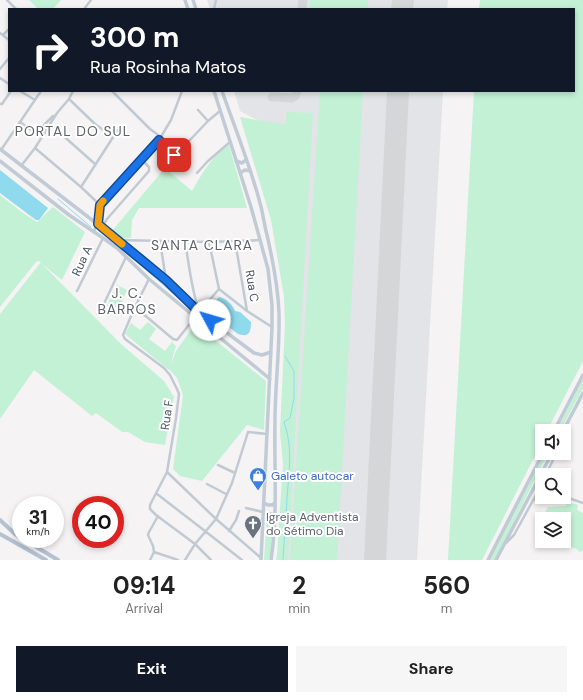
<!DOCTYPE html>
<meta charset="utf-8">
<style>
:root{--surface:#fff;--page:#f6f6f6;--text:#222;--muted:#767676;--accent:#111827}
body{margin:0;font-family:"DM Sans",sans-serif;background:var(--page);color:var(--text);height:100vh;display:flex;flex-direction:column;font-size:15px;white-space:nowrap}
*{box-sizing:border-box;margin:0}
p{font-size:13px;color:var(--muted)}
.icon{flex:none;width:22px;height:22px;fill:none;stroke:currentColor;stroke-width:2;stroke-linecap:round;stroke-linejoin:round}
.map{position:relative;height:560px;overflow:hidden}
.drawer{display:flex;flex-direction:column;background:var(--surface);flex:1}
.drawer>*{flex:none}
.hud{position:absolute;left:8px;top:8px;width:567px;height:84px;border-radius:0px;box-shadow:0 2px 6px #0003;background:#111827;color:#fff;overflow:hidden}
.buttons{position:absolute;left:535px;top:424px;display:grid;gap:8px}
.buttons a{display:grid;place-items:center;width:36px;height:36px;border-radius:0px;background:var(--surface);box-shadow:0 2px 6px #0003;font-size:20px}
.speed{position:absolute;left:12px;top:496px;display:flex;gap:8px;font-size:20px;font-weight:700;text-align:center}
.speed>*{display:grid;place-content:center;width:52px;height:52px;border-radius:50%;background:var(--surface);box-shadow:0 2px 6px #0003;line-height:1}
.speed small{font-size:10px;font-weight:400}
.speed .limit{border:6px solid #d22;background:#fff;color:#111}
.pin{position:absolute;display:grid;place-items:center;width:34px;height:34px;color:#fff;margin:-17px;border-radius:8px;box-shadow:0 2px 6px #0006}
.me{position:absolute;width:44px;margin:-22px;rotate:309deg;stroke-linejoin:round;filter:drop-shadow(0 0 3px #0008)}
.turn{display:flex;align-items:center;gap:14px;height:84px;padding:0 16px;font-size:18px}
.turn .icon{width:52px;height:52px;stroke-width:2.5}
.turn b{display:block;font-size:28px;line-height:34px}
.eta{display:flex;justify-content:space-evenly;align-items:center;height:68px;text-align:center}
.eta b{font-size:24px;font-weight:700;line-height:28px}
.button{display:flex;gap:8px;margin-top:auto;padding:8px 16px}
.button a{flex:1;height:46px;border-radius:0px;background:var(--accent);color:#fff;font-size:16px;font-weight:700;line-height:46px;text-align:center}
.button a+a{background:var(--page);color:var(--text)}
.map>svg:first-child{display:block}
.airport{fill:#e2e4e7}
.green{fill:#c3f1d5}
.water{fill:#90daee}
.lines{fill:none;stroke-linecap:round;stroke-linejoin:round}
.stream{stroke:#90daee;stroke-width:1}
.taxiway{stroke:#d5d6d8;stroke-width:9}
.runway{stroke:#d5d6d8;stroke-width:22}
.street{stroke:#c1cad2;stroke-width:2.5}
.secondary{stroke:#c1cbd6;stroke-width:3.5}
.primary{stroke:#b3c2d1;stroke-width:4}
.route-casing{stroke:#114b97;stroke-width:10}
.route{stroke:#1a73e8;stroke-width:7}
.slow{stroke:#f59e0b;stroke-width:7}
.labels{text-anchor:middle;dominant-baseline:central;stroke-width:4;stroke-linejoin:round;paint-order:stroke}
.street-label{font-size:12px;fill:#4a5661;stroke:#fff}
.shop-label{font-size:12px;fill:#366cbe;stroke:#fff;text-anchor:start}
.worship-label{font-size:12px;fill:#5b616d;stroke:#fff;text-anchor:start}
.quarter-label{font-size:14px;letter-spacing:1px;fill:#5f6368;stroke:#fff}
</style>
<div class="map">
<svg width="583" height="560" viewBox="0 0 583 560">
<rect width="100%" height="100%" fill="#f5f3f3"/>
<path class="airport" d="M207 0H448L447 9H210Z
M234 91H443L417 560H280L303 144 240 111Z"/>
<path class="green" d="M29 0H61L53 9H38Z
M310 0H368V9H310Z
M480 0H583V361L547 431H542V442L482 560H448L474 91H574V9H479Z
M320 91H363L337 560H290Z
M287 112 313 113 288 560H276L277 554 283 464 280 432 285 324 284 297 271 220 240 117 286 125Z
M229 145 247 208H139L132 220 131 238H118L111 232 165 168 192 191C202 174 212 155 229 145Z
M0 195 23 213 37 222 53 207 85 232 62 280 42 264 121 344 164 381 174 397 165 445 145 442 128 432H122L96 413 92 416 34 370 0 419V314L41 262 39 261 36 262 0 307Z
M117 285 127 290 116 315 105 309Z
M148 322 156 329 149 339 165 351 172 342 176 346 169 370 125 334 131 323 140 330Z
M195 324 266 381 264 430 247 425 202 481 180 476 173 469 183 395 177 378 169 369 176 351Z
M583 379V388L560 431H556Z
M545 453H548L495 560H489Z
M567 502 578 505 577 510 583 513V550L580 552 577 549 567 546 562 541H564V519H549L544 515 548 507 566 506Z
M269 516 273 518 271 553 269 560H264L267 517Z"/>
<path class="water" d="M0 170 48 208 39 220H36L0 193Z
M219 297C226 298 233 305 235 311L240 312 251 322C251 331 250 338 238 334L208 311 209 308Z"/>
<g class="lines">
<path class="stream" d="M58 199 91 227
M119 246 192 310
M283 560C284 539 286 519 287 498 289 471 293 448 284 422L290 418 294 398V371L285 356"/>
<path class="taxiway" d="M302 9 303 0
M272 97 292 98 295 96 297 91
M370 560 374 548 375 536"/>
<path class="runway" d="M402 9 403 0
M375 560 398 91"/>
<path class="street" d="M7 0 16 9
M84 9 91 0
M214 9 216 0
M0 33 9 40
M3 35 9 29
M0 69 9 58
M0 78 9 84
M20 91 35 100
M112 91 150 129 161 137
M69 99 95 124 113 137
M0 104H2L11 91
M198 110 208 121
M20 122 41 137
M50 124 95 164
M36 133 53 116
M159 140 182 163
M189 141 208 121 220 111
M35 148 81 187 100 205
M1 150 41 91
M21 166 35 148 57 113 69 99 73 91
M197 173 208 161 230 142
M81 187 119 128
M102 227 107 219 149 171V167L141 159
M94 231 97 224 100 205 159 140 171 120 182 91
M119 240 209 242 260 240
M160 241 166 280
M185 241C189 264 191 288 199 311
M235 241 247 311
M209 242 219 289
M149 279 135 307 123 335 125 339 164 368 170 375 177 389 179 394 176 418 167 472 150 505V509L156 515 195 544 211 560
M219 289 247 311 272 327
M77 291 103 238
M135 307 173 339 177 340 199 312 219 289
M101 310 126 257
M218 465 235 473
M167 472 216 519 261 558
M546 475 553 460 556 453
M207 484 226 494
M157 494 205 531 242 560
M533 500 561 498H569L583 503
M246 508 263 512
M229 531 236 520 239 511
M506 543 514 535 542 484
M154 552 178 560
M150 560 154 552 153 546 148 535 149 532 158 516
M185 560 195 544 216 519 232 483 248 432 267 434"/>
<path class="secondary" d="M185 0 188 9
M193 0 196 9
M214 91 251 207 268 269 272 305V327L261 560
M222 91C235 128 250 165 260 203 263 213 264 224 267 235 273 261 278 286 279 313 280 349 275 385 275 421 274 467 278 514 271 560
M0 149 118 240 166 280 199 312 254 353 262 355 271 352
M0 161 69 215 103 238 117 248 149 279 270 379
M236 161 242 163 246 160
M240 173 245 170 250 171
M554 431 583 375
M563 431 583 393
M264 503 268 505H272L275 503
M264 515C268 512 271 513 274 516
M488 560 543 453
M496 560 552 453"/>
<path class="primary" d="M0 520 15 534 21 538
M0 534 46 560
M23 539 58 560"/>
</g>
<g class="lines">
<defs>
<path id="route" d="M174 155 159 140 100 205 98 224 166 280 199 312 210 320"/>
</defs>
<use href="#route" class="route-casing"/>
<use href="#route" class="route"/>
<path class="slow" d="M103 201 100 205 98 224 122 244"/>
</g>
<defs>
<symbol id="shop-pin" viewBox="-11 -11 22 30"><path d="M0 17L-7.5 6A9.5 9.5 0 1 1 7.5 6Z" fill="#3f7fe0" stroke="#fff"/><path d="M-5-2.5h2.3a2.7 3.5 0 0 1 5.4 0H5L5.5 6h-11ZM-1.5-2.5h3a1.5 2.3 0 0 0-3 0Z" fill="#fff"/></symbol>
<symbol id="church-pin" viewBox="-11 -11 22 30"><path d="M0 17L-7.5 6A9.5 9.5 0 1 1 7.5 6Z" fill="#6b7280" stroke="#fff"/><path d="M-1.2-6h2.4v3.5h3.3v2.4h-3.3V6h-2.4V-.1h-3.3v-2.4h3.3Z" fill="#fff"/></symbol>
</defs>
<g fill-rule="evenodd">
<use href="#shop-pin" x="248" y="466" width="20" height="27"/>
<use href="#church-pin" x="243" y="514" width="20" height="27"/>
</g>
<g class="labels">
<g class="street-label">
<text transform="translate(82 261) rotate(-65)">Rua A</text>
<text transform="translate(252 286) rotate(81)">Rua C</text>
<text transform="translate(167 415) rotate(-82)">Rua F</text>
</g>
<g class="shop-label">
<text x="271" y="476">Galeto autocar</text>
</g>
<g class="worship-label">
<text x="266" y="517">Igreja Adventista<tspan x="266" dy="14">do Sétimo Dia</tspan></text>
</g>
<g class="quarter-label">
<text x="73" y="131">PORTAL DO SUL</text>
<text x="202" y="245">SANTA CLARA</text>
<text x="127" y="293">J. C.<tspan x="127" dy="16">BARROS</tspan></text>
</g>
</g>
</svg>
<div class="buttons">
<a><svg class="icon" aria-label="sound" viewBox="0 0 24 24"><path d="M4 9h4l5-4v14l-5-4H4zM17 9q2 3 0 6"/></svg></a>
<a><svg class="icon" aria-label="search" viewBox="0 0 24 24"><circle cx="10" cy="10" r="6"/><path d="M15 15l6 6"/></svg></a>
<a><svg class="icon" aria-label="layers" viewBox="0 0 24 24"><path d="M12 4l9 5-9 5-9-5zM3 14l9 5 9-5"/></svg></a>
</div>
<div class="speed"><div>31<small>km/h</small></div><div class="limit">40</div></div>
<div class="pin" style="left:174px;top:155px;background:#d93025"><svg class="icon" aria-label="arrive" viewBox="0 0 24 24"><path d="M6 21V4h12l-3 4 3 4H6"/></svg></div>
<svg class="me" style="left:210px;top:320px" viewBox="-20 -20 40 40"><circle r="19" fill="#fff"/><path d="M0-13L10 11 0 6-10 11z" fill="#1a73e8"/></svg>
<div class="hud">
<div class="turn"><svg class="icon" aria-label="right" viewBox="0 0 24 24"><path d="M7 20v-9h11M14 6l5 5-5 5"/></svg><div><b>300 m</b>Rua Rosinha Matos</div></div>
</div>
</div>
<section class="drawer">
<div class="eta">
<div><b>09:14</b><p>Arrival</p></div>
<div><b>2</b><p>min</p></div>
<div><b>560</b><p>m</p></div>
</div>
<div class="button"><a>Exit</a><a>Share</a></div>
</section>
